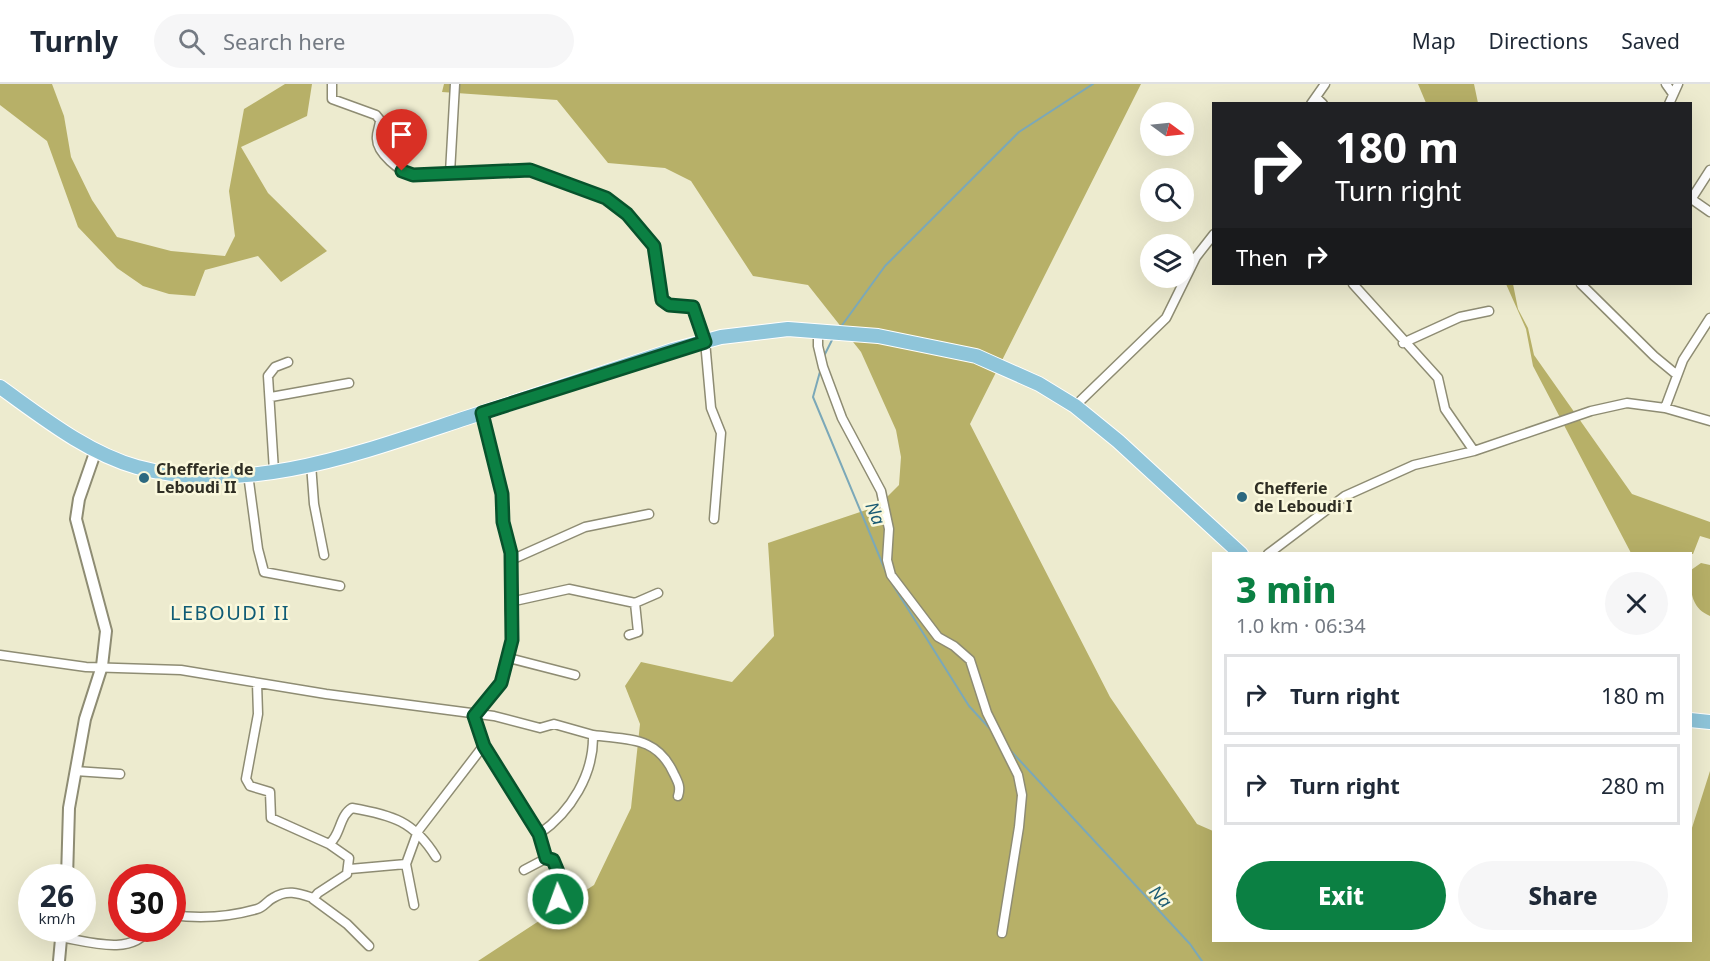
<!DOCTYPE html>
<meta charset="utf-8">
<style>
:root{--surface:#fff;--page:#f6f6f7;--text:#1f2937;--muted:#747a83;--line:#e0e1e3;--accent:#0b8043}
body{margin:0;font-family:"Noto Sans",sans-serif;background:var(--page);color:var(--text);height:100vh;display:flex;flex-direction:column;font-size:22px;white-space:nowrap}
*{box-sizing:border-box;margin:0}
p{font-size:20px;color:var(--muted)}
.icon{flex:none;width:33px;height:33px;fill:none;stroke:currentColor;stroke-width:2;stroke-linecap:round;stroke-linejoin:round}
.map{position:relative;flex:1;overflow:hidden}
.sheet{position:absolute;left:1212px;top:468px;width:480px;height:390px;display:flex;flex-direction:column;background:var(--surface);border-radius:0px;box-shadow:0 6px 24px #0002}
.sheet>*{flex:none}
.top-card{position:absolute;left:1212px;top:18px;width:480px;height:183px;border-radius:0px;box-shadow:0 6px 24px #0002;background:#202124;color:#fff;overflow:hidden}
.needle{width:39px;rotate:105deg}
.controls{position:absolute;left:1140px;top:18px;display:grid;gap:12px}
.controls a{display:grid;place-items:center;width:54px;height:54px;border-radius:50%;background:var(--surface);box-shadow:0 6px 24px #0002;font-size:30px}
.speed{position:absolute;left:18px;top:780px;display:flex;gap:12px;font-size:30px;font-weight:700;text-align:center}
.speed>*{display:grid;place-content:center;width:78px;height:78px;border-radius:50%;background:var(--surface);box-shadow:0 6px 24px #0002;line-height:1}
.speed small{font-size:15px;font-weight:400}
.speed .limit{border:9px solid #d22;background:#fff;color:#111}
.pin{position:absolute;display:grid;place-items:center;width:51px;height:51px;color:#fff;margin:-62px -26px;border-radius:50% 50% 50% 0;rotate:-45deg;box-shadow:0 0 6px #0007}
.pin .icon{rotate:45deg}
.me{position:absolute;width:66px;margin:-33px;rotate:358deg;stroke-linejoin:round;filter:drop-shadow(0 0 4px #0008)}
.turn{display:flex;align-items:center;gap:21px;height:126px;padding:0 24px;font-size:27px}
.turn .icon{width:78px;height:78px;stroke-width:2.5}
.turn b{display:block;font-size:42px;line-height:51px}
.then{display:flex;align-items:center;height:57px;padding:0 24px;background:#0003;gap:12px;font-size:22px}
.round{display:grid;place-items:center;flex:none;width:63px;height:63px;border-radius:32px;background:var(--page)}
.overview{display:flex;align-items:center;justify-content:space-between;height:102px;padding:0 24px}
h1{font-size:36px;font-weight:800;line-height:45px;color:var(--accent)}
.action{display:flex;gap:12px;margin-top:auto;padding:12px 24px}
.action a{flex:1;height:69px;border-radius:36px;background:var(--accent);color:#fff;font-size:24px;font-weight:800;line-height:69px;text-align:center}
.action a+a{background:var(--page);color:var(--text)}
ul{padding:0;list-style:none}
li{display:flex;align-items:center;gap:18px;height:81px;margin:0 12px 9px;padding:0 12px;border:3px solid var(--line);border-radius:0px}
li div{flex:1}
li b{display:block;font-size:22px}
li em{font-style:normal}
header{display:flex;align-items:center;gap:36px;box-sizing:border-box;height:84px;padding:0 30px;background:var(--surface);border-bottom:2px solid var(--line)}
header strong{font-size:28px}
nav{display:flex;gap:33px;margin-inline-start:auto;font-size:21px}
.search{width:420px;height:54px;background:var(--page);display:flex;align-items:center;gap:15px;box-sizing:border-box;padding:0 21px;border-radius:33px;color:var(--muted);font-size:22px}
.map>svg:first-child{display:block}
.forest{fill:#b7b068}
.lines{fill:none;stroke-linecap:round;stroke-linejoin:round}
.stream{stroke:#7ba8b8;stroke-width:2}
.minor-casing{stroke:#8e8c73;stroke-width:11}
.tertiary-casing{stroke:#8e8c73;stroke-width:14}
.primary-casing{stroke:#fff;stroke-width:16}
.minor{stroke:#fff;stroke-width:8}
.tertiary{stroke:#fff;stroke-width:10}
.primary{stroke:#8ec5da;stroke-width:14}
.route-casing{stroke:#07532c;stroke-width:15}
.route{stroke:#0b8043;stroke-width:10}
.poi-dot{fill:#2d6980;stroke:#faf8dc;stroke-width:2}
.labels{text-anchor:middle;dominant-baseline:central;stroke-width:5;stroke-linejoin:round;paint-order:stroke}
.poi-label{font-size:16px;font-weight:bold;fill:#2f2e24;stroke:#faf8dc;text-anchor:start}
.water-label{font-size:18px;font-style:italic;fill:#1c5c74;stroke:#faf8dc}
.quarter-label{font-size:20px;letter-spacing:1.5px;fill:#105c75;stroke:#faf8dc}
</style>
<header>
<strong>Turnly</strong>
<div class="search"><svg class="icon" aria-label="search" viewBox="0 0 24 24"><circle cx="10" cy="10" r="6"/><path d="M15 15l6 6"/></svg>Search here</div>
<nav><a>Map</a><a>Directions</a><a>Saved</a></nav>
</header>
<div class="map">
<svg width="1710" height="877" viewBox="0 0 1710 877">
<rect width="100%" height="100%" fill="#edebcf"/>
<path class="forest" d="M0 0H52L64 32 71 73 92 116 117 153 171 167 225 172 235 152 229 107 244 25 285 0H312L307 32 241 63 268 109 327 167 281 198 258 172 205 186 195 212 169 210 143 202 117 184 78 143 47 57 0 21Z
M444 0H1141L970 340 1110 613 1197 740 1213 747 1214 856H1690L1691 747 1710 687V877H478L594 801 631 724 640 640 625 602 641 578 732 598 774 552 768 459 878 422 899 401 901 373 896 346 861 268 808 201 753 192 691 97 665 84 608 79 557 16 442 8Z
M1418 0H1474L1478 19H1426Z
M1506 200H1513L1518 225 1528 244 1534 271 1632 410 1710 438V455L1700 452 1693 470 1631 469 1533 282 1526 245Z
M1701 479 1710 481V532C1690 524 1690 505 1691 486Z"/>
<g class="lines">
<path class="stream" d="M840 244 885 182 1019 48 1093 0
M824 272 833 254
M821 284 813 313 888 493
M891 498 969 622 992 647
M1010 666 1190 860 1202 877"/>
<defs>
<path id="minor" d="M332 0V15L376 31 380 36C380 43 376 49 377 55 377 69 400 88 413 91L529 86 606 114 627 130 653 162 662 216 669 221 693 223 705 257 711 324 721 349 714 435
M1666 0 1673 10
M1316 13 1323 20
M1311 20 1325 0
M1669 20 1678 0
M450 89 455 0
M1690 114 1710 128
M1692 114 1710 86
M1353 200 1438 294 1445 325 1474 367
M1581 200 1654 272 1677 291
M818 246V262L823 283 842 334 881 407 889 445 887 476 891 491 938 553 954 562 970 576 987 629 1018 691 1022 711 1019 743 1002 849
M1403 259 1460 233 1489 227
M271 313 349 299
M1075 322 1166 234 1196 173 1214 150
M1665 324 1683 276 1710 234
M311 380 314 420 324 471
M274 387 268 292 275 283 288 278
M248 390 258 465 264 488 340 502
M1268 470 1345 412 1414 381 1474 367 1591 327 1627 319 1665 324 1710 337
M511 476 585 443 649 430
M510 518 569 505 635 519 658 509
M629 551 638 548 635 519
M0 571 86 583 181 586 326 610 494 632 540 644 554 640 593 651C594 690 571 728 539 750
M509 574 575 591
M257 599 258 630 246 695 250 702 270 708 271 734 329 760 349 774 347 790 318 809 313 815 347 840 369 862
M475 632 501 599 512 556 510 526 511 469 503 438 502 410 482 329
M475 632 484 661 539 750 546 770 543 776 524 786
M593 651C629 656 657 652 674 690 678 698 681 703 678 712
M75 687 120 690
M329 760C341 751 339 732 352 724 392 731 414 737 436 773
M546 774 553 776C562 796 559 814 550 834
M350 785 406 780
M414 821 406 780 418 747 484 661
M172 831C202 835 229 833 257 825 264 823 267 817 273 814 287 805 298 809 313 814
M60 853C86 857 133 873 149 844"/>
<path id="tertiary" d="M67 794 69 724 85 635 102 582 106 547 76 435 79 415 96 366
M59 877 62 844"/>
<path id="primary" d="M0 303C42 333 87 369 137 383 246 413 363 368 466 334 535 312 604 289 673 266L721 253 788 245 878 252 976 272 1039 300 1075 322 1118 357 1241 470
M1690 636 1710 638"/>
</defs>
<use href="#minor" class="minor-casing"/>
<use href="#tertiary" class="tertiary-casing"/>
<use href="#primary" class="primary-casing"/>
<use href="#minor" class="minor"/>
<use href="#tertiary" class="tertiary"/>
<use href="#primary" class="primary"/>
</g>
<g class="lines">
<defs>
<path id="route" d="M402 87 413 91 530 86 606 114 627 130 654 162 662 216 669 221 693 223 705 258 482 329 502 410 503 438 511 469 512 556 501 599 474 632 484 662 539 750 546 774 553 776 558 788V815"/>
</defs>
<use href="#route" class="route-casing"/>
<use href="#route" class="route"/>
</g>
<g class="poi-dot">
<circle cx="144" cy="394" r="6"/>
<circle cx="1242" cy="413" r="6"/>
</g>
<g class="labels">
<g class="poi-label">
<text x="156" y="385">Chefferie de<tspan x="156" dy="18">Leboudi II</tspan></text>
<text x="1254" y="404">Chefferie<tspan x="1254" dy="18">de Leboudi I</tspan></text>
</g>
<g class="water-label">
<text transform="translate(876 429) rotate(67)">Na</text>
<text transform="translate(1161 812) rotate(48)">Na</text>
</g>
<g class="quarter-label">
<text x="230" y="528">LEBOUDI II</text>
</g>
</g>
</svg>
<div class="controls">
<a><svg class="needle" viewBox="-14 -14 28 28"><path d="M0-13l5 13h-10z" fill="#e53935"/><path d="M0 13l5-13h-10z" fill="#747a83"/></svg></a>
<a><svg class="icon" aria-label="search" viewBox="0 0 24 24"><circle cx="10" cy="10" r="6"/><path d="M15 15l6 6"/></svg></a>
<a><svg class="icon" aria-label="layers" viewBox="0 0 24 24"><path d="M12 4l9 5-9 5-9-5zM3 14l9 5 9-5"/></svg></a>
</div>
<div class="speed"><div>26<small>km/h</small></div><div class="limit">30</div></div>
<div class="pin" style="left:402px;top:87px;background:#d93025"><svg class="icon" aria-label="arrive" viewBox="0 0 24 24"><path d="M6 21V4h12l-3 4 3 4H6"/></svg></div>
<svg class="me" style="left:558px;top:815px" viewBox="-20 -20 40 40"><circle r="17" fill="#0b8043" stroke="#fff" stroke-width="3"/><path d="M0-11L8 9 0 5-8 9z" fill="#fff"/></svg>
<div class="top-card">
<div class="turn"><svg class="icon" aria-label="right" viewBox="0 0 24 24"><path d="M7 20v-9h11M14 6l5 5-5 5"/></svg><div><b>180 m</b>Turn right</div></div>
<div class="then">Then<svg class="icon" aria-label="right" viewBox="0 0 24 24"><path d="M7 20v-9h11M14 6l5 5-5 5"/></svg></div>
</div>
<section class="sheet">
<div class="overview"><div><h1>3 min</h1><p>1.0 km · 06:34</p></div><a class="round"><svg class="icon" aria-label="close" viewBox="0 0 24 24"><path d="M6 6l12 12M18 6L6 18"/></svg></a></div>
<ul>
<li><svg class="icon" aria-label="right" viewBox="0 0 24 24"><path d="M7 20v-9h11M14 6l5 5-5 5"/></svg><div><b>Turn right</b></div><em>180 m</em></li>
<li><svg class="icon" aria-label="right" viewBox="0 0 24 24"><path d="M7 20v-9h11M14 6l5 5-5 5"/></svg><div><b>Turn right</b></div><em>280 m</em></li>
</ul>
<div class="action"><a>Exit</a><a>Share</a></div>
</section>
</div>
